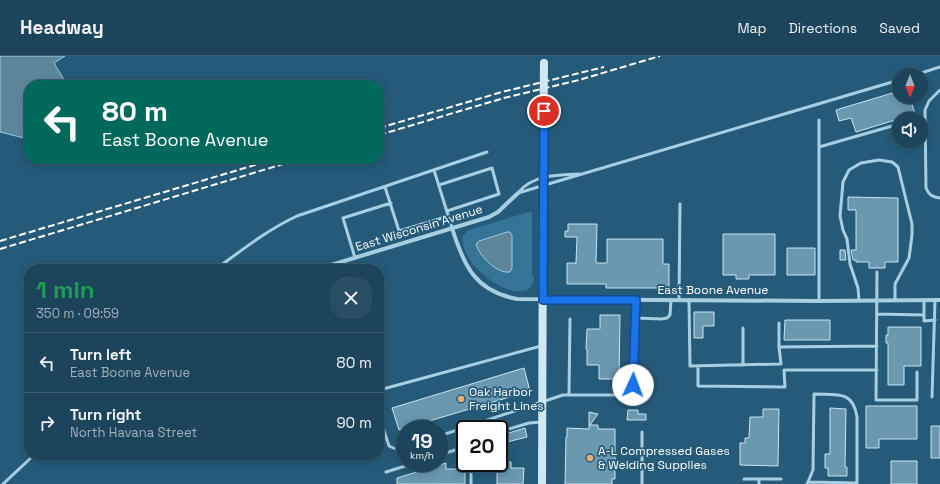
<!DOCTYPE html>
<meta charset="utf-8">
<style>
:root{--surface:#1c445b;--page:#294e64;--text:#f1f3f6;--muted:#a0b0bb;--line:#3a5c71}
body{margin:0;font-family:"Space Grotesk",sans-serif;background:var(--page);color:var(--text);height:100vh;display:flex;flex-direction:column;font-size:15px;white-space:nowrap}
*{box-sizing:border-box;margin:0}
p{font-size:13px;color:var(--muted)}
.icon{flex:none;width:22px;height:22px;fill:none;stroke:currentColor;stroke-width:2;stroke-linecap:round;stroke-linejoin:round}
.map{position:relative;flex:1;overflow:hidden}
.sheet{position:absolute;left:24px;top:208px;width:360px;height:196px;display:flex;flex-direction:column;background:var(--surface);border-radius:16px;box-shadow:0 2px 10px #0003,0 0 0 1px var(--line)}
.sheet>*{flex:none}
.guide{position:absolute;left:24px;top:24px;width:360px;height:84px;border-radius:16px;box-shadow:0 2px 10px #0003,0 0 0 1px var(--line);background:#00695c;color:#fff;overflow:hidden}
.needle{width:26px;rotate:180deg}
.tools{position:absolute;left:892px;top:12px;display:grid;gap:8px}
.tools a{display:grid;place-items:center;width:36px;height:36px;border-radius:50%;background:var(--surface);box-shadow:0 2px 10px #0003,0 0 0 1px var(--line);font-size:20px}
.speed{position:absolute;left:396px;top:364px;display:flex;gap:8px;font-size:20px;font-weight:700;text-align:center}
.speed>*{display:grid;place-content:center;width:52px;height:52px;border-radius:50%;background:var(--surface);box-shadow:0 2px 10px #0003,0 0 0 1px var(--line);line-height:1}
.speed small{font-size:10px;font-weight:400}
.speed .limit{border:2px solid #111;border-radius:6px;background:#fff;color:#111}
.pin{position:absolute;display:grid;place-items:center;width:34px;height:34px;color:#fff;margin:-17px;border:2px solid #fff;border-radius:50%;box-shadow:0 1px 4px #0007}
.me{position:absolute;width:44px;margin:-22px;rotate:2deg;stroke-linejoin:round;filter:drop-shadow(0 0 3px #0008)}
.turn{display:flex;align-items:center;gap:14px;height:84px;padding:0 12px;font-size:18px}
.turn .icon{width:52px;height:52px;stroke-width:2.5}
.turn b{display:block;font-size:28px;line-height:34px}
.round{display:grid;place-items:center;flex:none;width:42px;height:42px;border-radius:16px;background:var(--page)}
.overview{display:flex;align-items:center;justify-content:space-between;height:68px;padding:0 12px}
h1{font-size:24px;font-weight:700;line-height:30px;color:#1e9e55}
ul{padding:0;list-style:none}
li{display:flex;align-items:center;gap:12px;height:60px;padding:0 12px;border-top:1px solid var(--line)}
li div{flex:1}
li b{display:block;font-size:15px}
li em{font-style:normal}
header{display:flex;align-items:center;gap:24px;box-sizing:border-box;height:56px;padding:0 20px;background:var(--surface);border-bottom:1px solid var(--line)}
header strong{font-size:19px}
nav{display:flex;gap:22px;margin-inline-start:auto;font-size:14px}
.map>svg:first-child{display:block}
.green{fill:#357494}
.water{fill:#5e869b;stroke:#9bcde4}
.building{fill:#6a98b1;stroke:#c9e5f3}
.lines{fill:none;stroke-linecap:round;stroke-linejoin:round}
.lane{stroke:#a7cfe3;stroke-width:3}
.street{stroke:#a7cfe3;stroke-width:4}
.secondary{stroke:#d0e7f4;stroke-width:8}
.rail{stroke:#fff;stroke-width:2;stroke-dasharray:7 3;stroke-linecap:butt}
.secondary-bridge{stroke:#d0e7f4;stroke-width:8}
.route-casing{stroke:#114b97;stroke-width:10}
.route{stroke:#1a73e8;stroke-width:7}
.poi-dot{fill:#edac6b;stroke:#255b79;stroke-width:1.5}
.labels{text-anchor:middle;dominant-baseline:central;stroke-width:3.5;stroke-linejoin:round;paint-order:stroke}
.street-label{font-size:12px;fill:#fff;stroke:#255b79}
.poi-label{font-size:12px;fill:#fff;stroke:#255b79;text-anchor:start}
</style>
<header>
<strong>Headway</strong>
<nav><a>Map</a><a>Directions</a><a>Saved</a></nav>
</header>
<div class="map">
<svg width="940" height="428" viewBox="0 0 940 428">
<rect width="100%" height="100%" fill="#255b79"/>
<path class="green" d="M532 155V219L534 220C534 260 456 214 463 179L469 174Z"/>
<path class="water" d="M0 0H65L54 7 63 22 65 29H29V82H24L0 76Z
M507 176H510L512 179V212L510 216C497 218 479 200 476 188L479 185Z"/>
<path class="building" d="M899 35V41H910L915 58 856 76 851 62 839 65 836 54Z
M848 141 898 142V206H885V212H869V206H856V204H853L851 194H856V154H848Z
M568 168H597L596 207H607V183H663V208H669V232H606V228H567V207H576L577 181H565V175H568Z
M723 178H775V219H749V223H736V219H723Z
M787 192H815V219H787Z
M840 194H845L846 204H840Z
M694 256H714V270H703V282H694Z
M600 259H620L619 323H599V309H587V293H586L587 273H600Z
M785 264H830V284H784Z
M888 271H921V310H904V329H888V287H886V279H888Z
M524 312 530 335 399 374 392 352Z
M866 350H917V383H879V392H866Z
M830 352 846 353 845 411H847V420H828V412H825V398H830Z
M763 353H779L778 410 740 409V387H745V382H749L750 361H763Z
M628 354H638V358H646V364H627Z
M589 356 598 358 590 369H598V373H615V423H612V428H565L566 381H567V372L589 373Z
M931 370H940V402H931Z
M525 372 527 381 499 388V380Z
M891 405H917V428H891Z
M499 406H511V412H524L523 428H497V407H499Z
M446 407V413H465V428H397V422Z"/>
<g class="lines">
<path class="lane" d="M915 19 940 11
M940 34 929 45 925 54 926 132C929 139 932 141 940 142
M819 64V245
M819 91 899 68
M434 114 452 172
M439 129 492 112 499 138 447 155
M385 131 399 175 449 160
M519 136C533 118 560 119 580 118
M518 137 899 24
M355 202 343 162 391 147
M216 213C242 194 267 174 297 160L487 96
M877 216 876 344H917V316
M679 244 680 148
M689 244 690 310 781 308 779 291
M859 244 858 232 850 208 847 183 843 174 840 160 843 126 849 114 861 107 879 104 892 106 898 111 912 168V179L909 202 895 228V244
M924 244V265L935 264
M877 258 924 259
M636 262 661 263 667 262 670 259 671 244
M779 267V291L877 290
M743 309V272
M698 310V330L785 331 784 314H877
M379 338 383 333 541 290
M569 338 570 263
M932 341 935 244
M379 359 389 390 398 394 405 392
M499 376 529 367 542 366
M439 380 563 339H617L625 338 631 335 633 329 636 244
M439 399 465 391
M471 407V428
M386 416 415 407
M744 423H759
M3 428 34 399
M642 428V376
M759 428V423H781
M807 428 808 426 813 414 814 338C837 339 853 334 857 361V427L808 426"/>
<path class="street" d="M452 172C464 210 475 235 517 243L819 245 940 244
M318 213 489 161 498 156 518 137"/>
<path class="secondary" d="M542 428 543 135"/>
<path class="rail" d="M379 72 502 36 604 11
M379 79 504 42 579 24 660 0
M0 185 275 103
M0 193 300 103"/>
<path class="secondary-bridge" d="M543 135 544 7"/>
</g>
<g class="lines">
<defs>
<path id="route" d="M544 55 543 244H636L633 329"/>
</defs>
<use href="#route" class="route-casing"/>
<use href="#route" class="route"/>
</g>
<g class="poi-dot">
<circle cx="461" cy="343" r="4"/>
<circle cx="590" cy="402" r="4"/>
</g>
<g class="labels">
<g class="street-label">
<text transform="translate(419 172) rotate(-17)">East Wisconsin Avenue</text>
<text x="713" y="234">East Boone Avenue</text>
</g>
<g class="poi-label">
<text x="469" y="336">Oak Harbor<tspan x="469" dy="14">Freight Lines</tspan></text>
<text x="598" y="395">A-L Compressed Gases<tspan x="598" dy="14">&amp; Welding Supplies</tspan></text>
</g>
</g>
</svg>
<div class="tools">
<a><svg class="needle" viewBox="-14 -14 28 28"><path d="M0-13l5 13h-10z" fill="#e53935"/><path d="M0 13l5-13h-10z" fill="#a0b0bb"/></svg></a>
<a><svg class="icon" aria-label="sound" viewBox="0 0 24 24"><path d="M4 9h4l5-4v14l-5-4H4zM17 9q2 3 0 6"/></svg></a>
</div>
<div class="speed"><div>19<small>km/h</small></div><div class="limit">20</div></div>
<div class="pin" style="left:544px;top:55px;background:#d93025"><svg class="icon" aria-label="arrive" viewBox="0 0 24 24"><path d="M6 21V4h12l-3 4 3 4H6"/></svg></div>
<svg class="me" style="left:633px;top:329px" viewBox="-20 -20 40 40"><circle r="19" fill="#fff"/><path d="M0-13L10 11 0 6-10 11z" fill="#1a73e8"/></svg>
<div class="guide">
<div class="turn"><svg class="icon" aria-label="left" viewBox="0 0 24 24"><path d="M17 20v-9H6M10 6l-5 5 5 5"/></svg><div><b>80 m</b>East Boone Avenue</div></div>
</div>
<section class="sheet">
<div class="overview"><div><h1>1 min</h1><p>350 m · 09:59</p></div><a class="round"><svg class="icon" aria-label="close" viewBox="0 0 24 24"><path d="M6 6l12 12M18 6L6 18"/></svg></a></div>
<ul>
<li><svg class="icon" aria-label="left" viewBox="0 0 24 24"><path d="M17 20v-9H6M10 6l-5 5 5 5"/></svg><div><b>Turn left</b><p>East Boone Avenue</p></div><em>80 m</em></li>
<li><svg class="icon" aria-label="right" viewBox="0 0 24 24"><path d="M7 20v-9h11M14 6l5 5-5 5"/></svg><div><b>Turn right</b><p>North Havana Street</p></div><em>90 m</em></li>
</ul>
</section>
</div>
